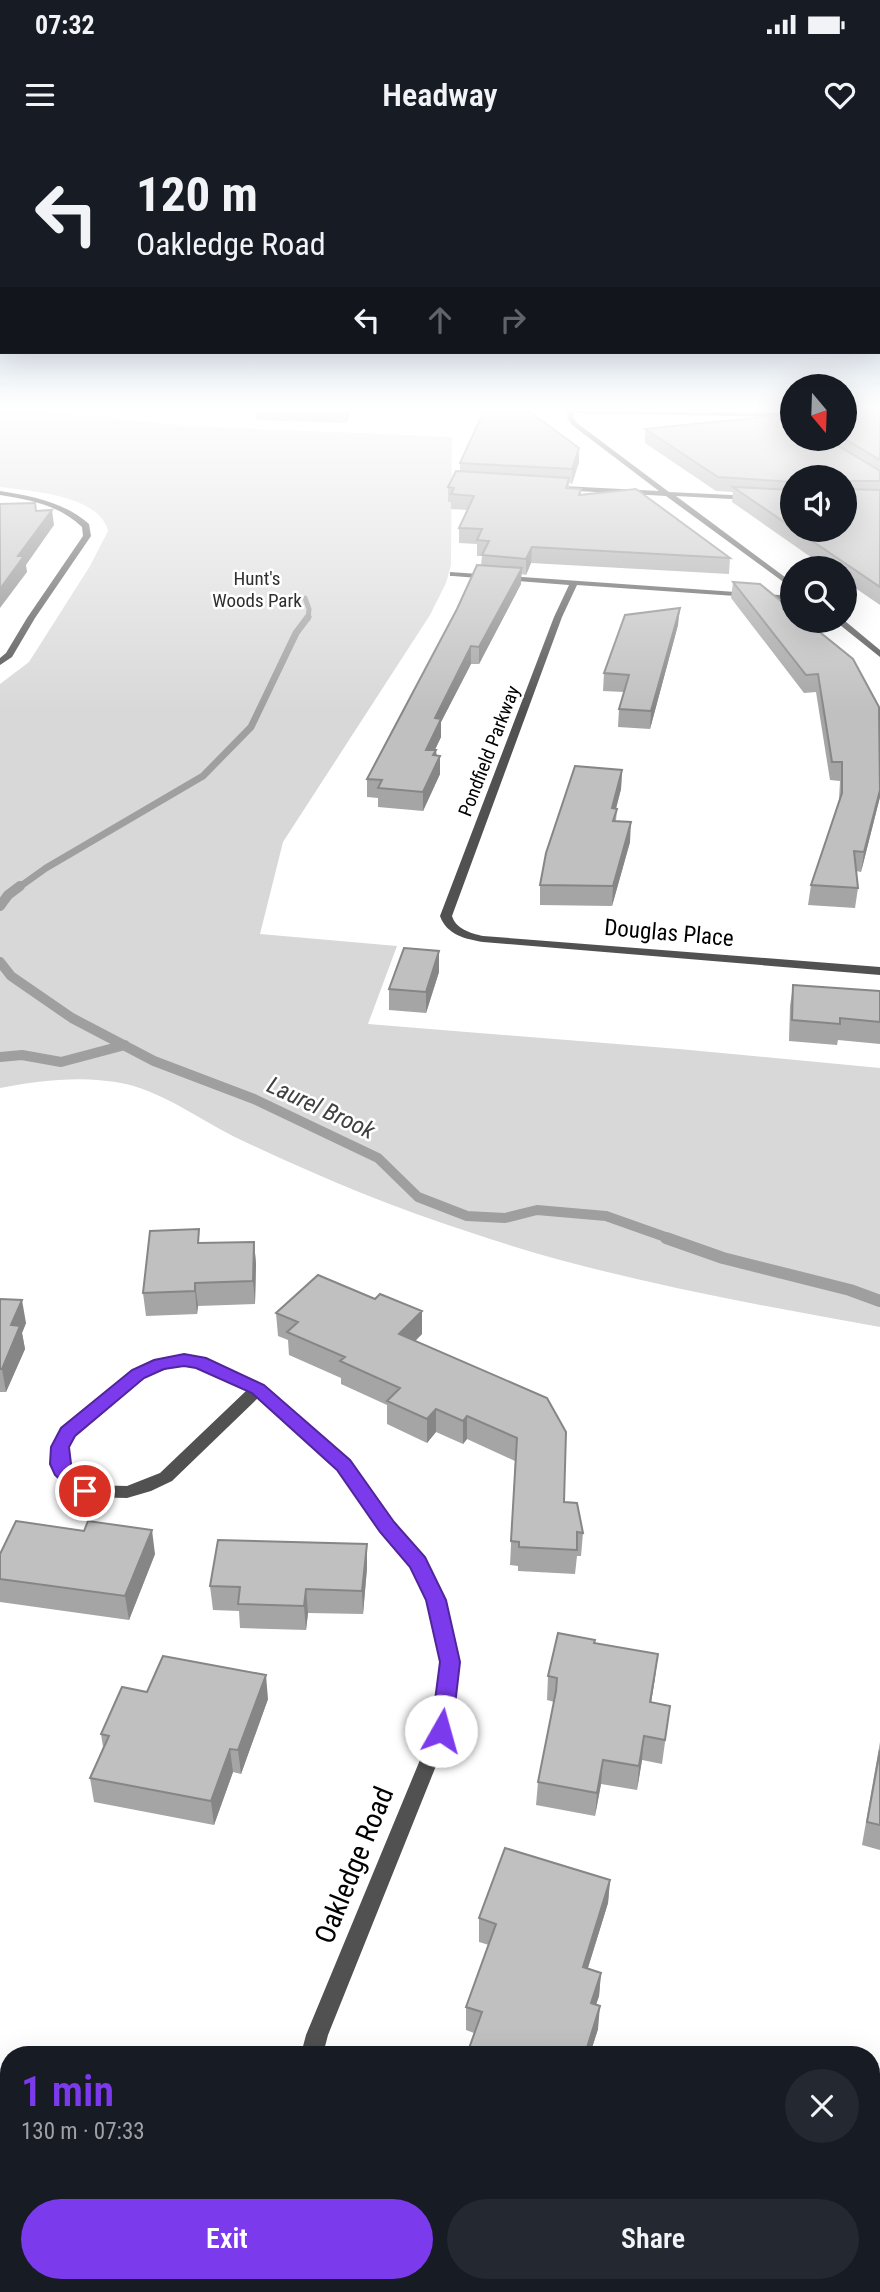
<!DOCTYPE html>
<meta charset="utf-8">
<style>
:root{--surface:#171b24;--page:#242831;--text:#f1f3f6;--muted:#9ea1a6;--accent:#7c3aed}
body{margin:0;font-family:"Roboto Condensed",sans-serif;background:var(--page);color:var(--text);height:100vh;display:flex;flex-direction:column;font-size:26px;white-space:nowrap}
*{box-sizing:border-box;margin:0}
p{font-size:23px;color:var(--muted)}
.icon{flex:none;width:38px;height:38px;fill:none;stroke:currentColor;stroke-width:2;stroke-linecap:round;stroke-linejoin:round}
.map{position:relative;flex:1;overflow:hidden}
.side{position:absolute;left:0px;top:1906px;width:880px;height:247px;display:flex;flex-direction:column;background:var(--surface);border-radius:28px 28px 0 0;box-shadow:0 7px 28px #0002}
.side>*{flex:none}
.guide{position:absolute;left:0px;top:0px;width:880px;height:214px;box-shadow:0 7px 28px #0002;background:#171b24;color:var(--text);overflow:hidden}
.needle{width:46px;rotate:161deg}
.fabs{position:absolute;left:780px;top:234px;display:grid;gap:14px}
.fabs a{display:grid;place-items:center;width:77px;height:77px;border-radius:50%;background:var(--surface);box-shadow:0 7px 28px #0002;font-size:35px}
.pin{position:absolute;display:grid;place-items:center;width:60px;height:60px;color:#fff;margin:-30px;border:4px solid #fff;border-radius:50%;box-shadow:0 2px 7px #0007}
.me{position:absolute;width:77px;margin:-38px;rotate:7deg;stroke-linejoin:round;filter:drop-shadow(0 0 5px #0008)}
.turn{display:flex;align-items:center;gap:24px;height:147px;padding:0 21px;font-size:32px}
.turn .icon{width:91px;height:91px;stroke-width:2.5}
.turn b{display:block;font-size:49px;line-height:60px}
.lanes{display:flex;align-items:center;height:66px;padding:0 21px;background:#0003;justify-content:center;gap:35px;direction:ltr}
.lanes .off{opacity:.35}
.round{display:grid;place-items:center;flex:none;width:74px;height:74px;border-radius:37px;background:var(--page)}
.headline{display:flex;align-items:center;justify-content:space-between;height:119px;padding:0 21px}
h1{font-size:42px;font-weight:600;line-height:52px;color:var(--accent)}
.cta{display:flex;gap:14px;margin-top:auto;padding:14px 21px}
.cta a{flex:1;height:80px;border-radius:42px;background:var(--accent);color:#fff;font-size:28px;font-weight:600;line-height:80px;text-align:center}
.cta a+a{background:var(--page);color:var(--text)}
.status{display:flex;justify-content:space-between;align-items:center;height:49px;padding:0 35px;background:var(--surface);direction:ltr}
.status svg{height:19px;fill:currentColor}
header{display:flex;justify-content:space-between;align-items:center;height:91px;padding:0 21px;background:var(--surface);font-size:32px;font-weight:600}
.map>svg:first-child{display:block}
.green{fill:#d8d8d8}
.lines{fill:none;stroke-linecap:round;stroke-linejoin:round}
.stream-far3{stroke:#9f9f9f;stroke-width:5}
.stream-far2{stroke:#9f9f9f;stroke-width:7}
.stream-far1{stroke:#9f9f9f;stroke-width:10}
.stream{stroke:#9f9f9f;stroke-width:12}
.street{fill:#515151;fill-rule:evenodd}
.wall{fill:#a5a5a5;fill-rule:evenodd}
.shaded-wall{fill:#868686}
.building{fill:#c0c0c0;stroke:#868686;stroke-width:2}
.route{fill:#7c3aed;stroke:#51269a;stroke-width:2}
.labels{text-anchor:middle;dominant-baseline:central;stroke-width:5;stroke-linejoin:round;paint-order:stroke}
.far-park-label{font-size:19px;fill:#2f2f2f;stroke:#fff}
.far-street-label{font-size:19px;fill:#000;stroke:#fff}
.street-label{font-size:23px;fill:#000;stroke:#fff}
.water-label{font-size:24px;font-style:italic;fill:#404040;stroke:#fff}
.near-street-label{font-size:28px;fill:#000;stroke:#fff}
</style>
<div class="status"><b>07:32</b><svg viewBox="0 0 49 12"><path d="M0 12V9h3v3zM5 12V6h3v6zM10 12V3h3v9zM15 12V0h3v12zM26 1h20v11H26zM47 4h2v5h-2z"/></svg></div>
<header><svg class="icon" aria-label="menu" viewBox="0 0 24 24"><path d="M4 6h16M4 12h16M4 18h16"/></svg>Headway<svg class="icon" aria-label="heart" viewBox="0 0 24 24"><path d="M12 20l-8-8c-3-5 5-10 8-4 3-6 11-1 8 4z"/></svg></header>
<div class="map">
<svg width="880" height="2152" viewBox="0 0 880 2152">
<rect width="100%" height="100%" fill="#fff"/>
<path class="green" d="M0 271H35L189 286 452 297 451 425 446 443 430 475 283 702 260 794 397 806 368 884 679 909 880 928V1187C742 1162 605 1138 472 1093 393 1068 315 1035 241 1000 203 982 167 954 126 944 84 935 42 940 0 948V544L29 522 90 426 108 391C100 355 30 351 0 347Z"/>
<g class="lines">
<path class="stream-far3" d="M305 458 309 469 308 479"/>
<path class="stream-far2" d="M18 748 46 728 203 636 251 587 296 493 308 477"/>
<path class="stream-far1" d="M0 766 8 755 20 746
M0 822 11 836 72 878 154 921 254 959 378 1018 418 1057 467 1076 505 1078 537 1070 606 1076 671 1099
M0 917 22 915 61 922 125 905"/>
<path class="stream" d="M666 1098 723 1118 850 1150 880 1161"/>
<path class="street" d="M562 271 793 273V277L575 273 573 277 577 283 669 352 752 356 749 360 676 356 793 443V449L666 356 560 350 563 346 659 351 572 285 567 277 568 273Z
M0 351C32 356 64 362 89 384L91 396 35 478 12 517 0 525V518L6 513 27 478 83 396 82 387C59 365 30 360 0 355Z
M450 432 793 456V460L577 445 562 477 452 776C456 789 470 793 483 796L880 827V835L483 802C465 799 447 795 440 776L554 477 569 445 453 436H450Z
M835 481H845L880 510V517Z
M171 1217 204 1218 264 1245 350 1321 393 1383 424 1418 445 1460 459 1522 450 1591 328 1895 323 1914H301L306 1895 432 1591 441 1522 427 1460 411 1427 381 1391 338 1329 258 1258 172 1341 151 1351 127 1358 85 1357 79 1355 56 1335 52 1323V1307L61 1288 133 1230ZM172 1227H197L247 1250 160 1333 127 1346 89 1345 71 1332 68 1323V1307L73 1295 143 1238Z
M251 2144H275V2152H251Z"/>
</g>
<path class="wall" d="M255 271H351L346 283 256 280Z
M783 271H793V299H845L880 271V465L845 441V429H828L732 362 733 352 716 351 645 303V289L782 275ZM793 338 845 390H793Z
M579 322 572 344 569 343V348L581 349V355L730 418 729 434 531 423 526 435 521 434V444L479 524H471L441 582V597L435 610H436L440 634 423 671 378 667V658L367 657V639L481 425 482 416H477V404L459 403V388L468 370 451 369V362H448V347L460 331V323Z
M733 442 880 600V657L861 732 856 731 858 748 855 768 808 765 811 745 839 660 840 641 830 640 816 552 804 553 731 458Z
M678 485 650 589 618 587 619 569 624 552 603 551 604 533Z
M622 630 621 649 616 669H617L616 681 630 702 612 766 540 765V745Z
M439 832 426 873 389 870V849Z
M793 845 880 851V904L838 900 837 905 789 901 790 866Z
M254 1102 256 1124 255 1164 198 1166 197 1174 146 1176 143 1153 201 1103Z
M0 1159 26 1183 22 1193 25 1209 6 1252H0Z
M375 1159 422 1171V1194L415 1201 547 1258 564 1362 583 1393 581 1416H577L575 1434 518 1431V1426L510 1425 515 1321 467 1299 463 1304 436 1292 427 1303 387 1284V1265L341 1244V1238L289 1215 288 1200 278 1196 276 1173Z
M155 1414 129 1480 0 1462V1439Z
M367 1428 363 1474 308 1473 306 1490 240 1488 239 1471 213 1470 210 1446Z
M594 1503 655 1538 651 1563 670 1566 662 1624 642 1620 637 1650 601 1644 595 1676 536 1665 538 1642 554 1562 547 1560 548 1536Z
M147 1552 268 1559 241 1634 233 1632 214 1685 94 1662 90 1638 103 1607 101 1594Z
M880 1602V1710L862 1705Z
M610 1740 608 1763 588 1828 601 1833 599 1856 596 1864 598 1889 590 1914H467L474 1893 466 1890V1867L489 1805 479 1802V1778Z"/>
<path class="shaded-wall" d="M346 271H351L346 283Z
M579 308V322L572 344V329Z
M52 370 54 385 26 425 27 432 0 468V449L18 416Z
M532 407 531 423 526 435V419Z
M522 428 521 444 479 524V507Z
M680 468 678 485 650 589 651 571Z
M471 506V524L441 582V597L426 628V610L435 578Z
M436 610V625L440 616V634L423 671V652Z
M622 630 621 649 611 687 612 668Z
M880 650V657L861 732 864 712Z
M631 682 630 702 612 766 613 746Z
M439 811V832L426 873V852Z
M254 1102 256 1124 255 1164 253 1141Z
M195 1143 198 1166 197 1174 195 1151Z
M22 1160 26 1183 22 1193 25 1209 6 1252 2 1229 11 1185Z
M422 1171V1194L399 1217V1194Z
M436 1269V1292L427 1303V1279Z
M467 1276V1299L463 1304V1281Z
M152 1390 155 1414 129 1480 125 1456Z
M367 1404V1428L363 1474 362 1451Z
M306 1449 308 1473 306 1490 304 1466Z
M658 1514 655 1538 647 1586 650 1562Z
M266 1535 268 1559 241 1634 238 1610Z
M644 1596 642 1620 637 1650 639 1626Z
M230 1609 233 1632 214 1685 211 1661Z
M603 1620 601 1644 595 1676 597 1653Z
M610 1740 608 1763 581 1850 583 1827Z
M601 1833 599 1856 589 1886 591 1863Z
M600 1866 598 1889 590 1914H585Z"/>
<path class="building" d="M484 271H529L579 308 572 329 460 323Z
M845 271H880V320L845 299Z
M793 274V299H827L880 331V341H847L845 348V338H793V342L718 337 645 289Z
M456 331 569 338 566 348 581 349 579 355 636 349 730 418 532 407 526 419 482 415 489 401 477 400 482 389 459 388 474 356 451 354 454 348 448 347Z
M733 347 793 350V388Z
M845 349 880 350V447L796 390H845Z
M35 363 36 371 52 370 18 416H24L0 449V364Z
M477 425 522 428 479 507 471 506 435 578 441 579 426 610H436L433 615 440 616 423 652 378 648 382 640 367 639 457 469Z
M733 442 760 444 793 471V481H806L853 519 879 567 880 650 864 712 854 711 858 748 811 745 842 653V622H832L818 534 806 535Z
M680 468 651 571 619 569 629 535 604 533 625 475Z
M575 626 622 630 612 668 617 669 613 681 631 682 613 746 540 745 546 713Z
M404 808 439 811 426 852 389 849Z
M793 845 880 851V882L840 878V884L792 880Z
M199 1089 198 1103 254 1102 253 1141 195 1143V1151L143 1153 150 1091Z
M318 1135 375 1159 380 1154 422 1171 399 1194 547 1258 566 1292 564 1362 577 1363 583 1393 577 1392V1410L519 1407V1402L511 1401 517 1298 467 1276 463 1281 436 1269 427 1279 387 1261 400 1248 340 1221 345 1217 287 1192 298 1182 276 1173Z
M0 1159 22 1160 11 1185 20 1186 2 1229H0Z
M16 1381 84 1391 88 1381 152 1390 125 1456 0 1439V1414Z
M218 1400 367 1404 362 1451 306 1449 304 1466 238 1464 240 1447 210 1446Z
M558 1493 595 1500 594 1503 658 1514 650 1562 670 1566 665 1600 644 1596 639 1626 603 1620 597 1653 538 1642 556 1551 557 1538 548 1536Z
M163 1516 266 1535 238 1610 230 1609 211 1661 90 1638 109 1596 101 1594 122 1547 147 1552Z
M880 1610V1685L867 1682Z
M505 1708 610 1740 583 1827 601 1833 591 1863 600 1866 585 1914H569L546 1907 544 1914H467L482 1872 466 1867 496 1784 479 1778Z
M394 2144H564L565 2152H394Z"/>
<linearGradient id="sky" x2="0" y2="1"><stop stop-color="#8baccb"/><stop offset="0.47" stop-color="#fff"/><stop offset="1" stop-color="#fff" stop-opacity="0"/></linearGradient>
<rect width="880" height="572" fill="url(#sky)"/>
<path class="route" d="M184 1214 206 1218 264 1245 350 1320 394 1382 425 1417 446 1460 460 1522 452 1591 449 1597 441 1600 434 1597 431 1591 440 1522 426 1460 410 1427 380 1392 337 1330 252 1253 196 1228 184 1226 164 1229 144 1238 75 1296 69 1307 72 1332 94 1351 92 1356H78L55 1335 50 1324 51 1307 61 1288 132 1230 154 1220Z"/>
<g class="labels">
<g class="far-park-label">
<text x="257" y="438">Hunt's<tspan x="257" dy="22">Woods Park</tspan></text>
</g>
<g class="far-street-label">
<text transform="translate(489 611) rotate(-69)">Pondfield Parkway</text>
</g>
<g class="street-label">
<text transform="translate(669 793) rotate(5)">Douglas Place</text>
</g>
<g class="water-label">
<text transform="translate(321 968) rotate(25)">Laurel Brook</text>
</g>
<g class="near-street-label">
<text transform="translate(354 1725) rotate(-68)">Oakledge Road</text>
</g>
</g>
</svg>
<div class="fabs">
<a><svg class="needle" viewBox="-14 -14 28 28"><path d="M0-13l5 13h-10z" fill="#e53935"/><path d="M0 13l5-13h-10z" fill="#9ea1a6"/></svg></a>
<a><svg class="icon" aria-label="sound" viewBox="0 0 24 24"><path d="M4 9h4l5-4v14l-5-4H4zM17 9q2 3 0 6"/></svg></a>
<a><svg class="icon" aria-label="search" viewBox="0 0 24 24"><circle cx="10" cy="10" r="6"/><path d="M15 15l6 6"/></svg></a>
</div>
<div class="pin" style="left:85px;top:1351px;background:#d93025"><svg class="icon" aria-label="arrive" viewBox="0 0 24 24"><path d="M6 21V4h12l-3 4 3 4H6"/></svg></div>
<svg class="me" style="left:441px;top:1591px" viewBox="-20 -20 40 40"><circle r="19" fill="#fff"/><path d="M0-13L10 11 0 6-10 11z" fill="#7c3aed"/></svg>
<div class="guide">
<div class="turn"><svg class="icon" aria-label="left" viewBox="0 0 24 24"><path d="M17 20v-9H6M10 6l-5 5 5 5"/></svg><div><b>120 m</b>Oakledge Road</div></div>
<div class="lanes"><svg class="icon" aria-label="left" viewBox="0 0 24 24"><path d="M17 20v-9H6M10 6l-5 5 5 5"/></svg><svg class="icon off" aria-label="ahead" viewBox="0 0 24 24"><path d="M12 20V5M6 11l6-6 6 6"/></svg><svg class="icon off" aria-label="right" viewBox="0 0 24 24"><path d="M7 20v-9h11M14 6l5 5-5 5"/></svg></div>
</div>
<section class="side">
<div class="headline"><div><h1>1 min</h1><p>130 m · 07:33</p></div><a class="round"><svg class="icon" aria-label="close" viewBox="0 0 24 24"><path d="M6 6l12 12M18 6L6 18"/></svg></a></div>
<div class="cta"><a>Exit</a><a>Share</a></div>
</section>
</div>
